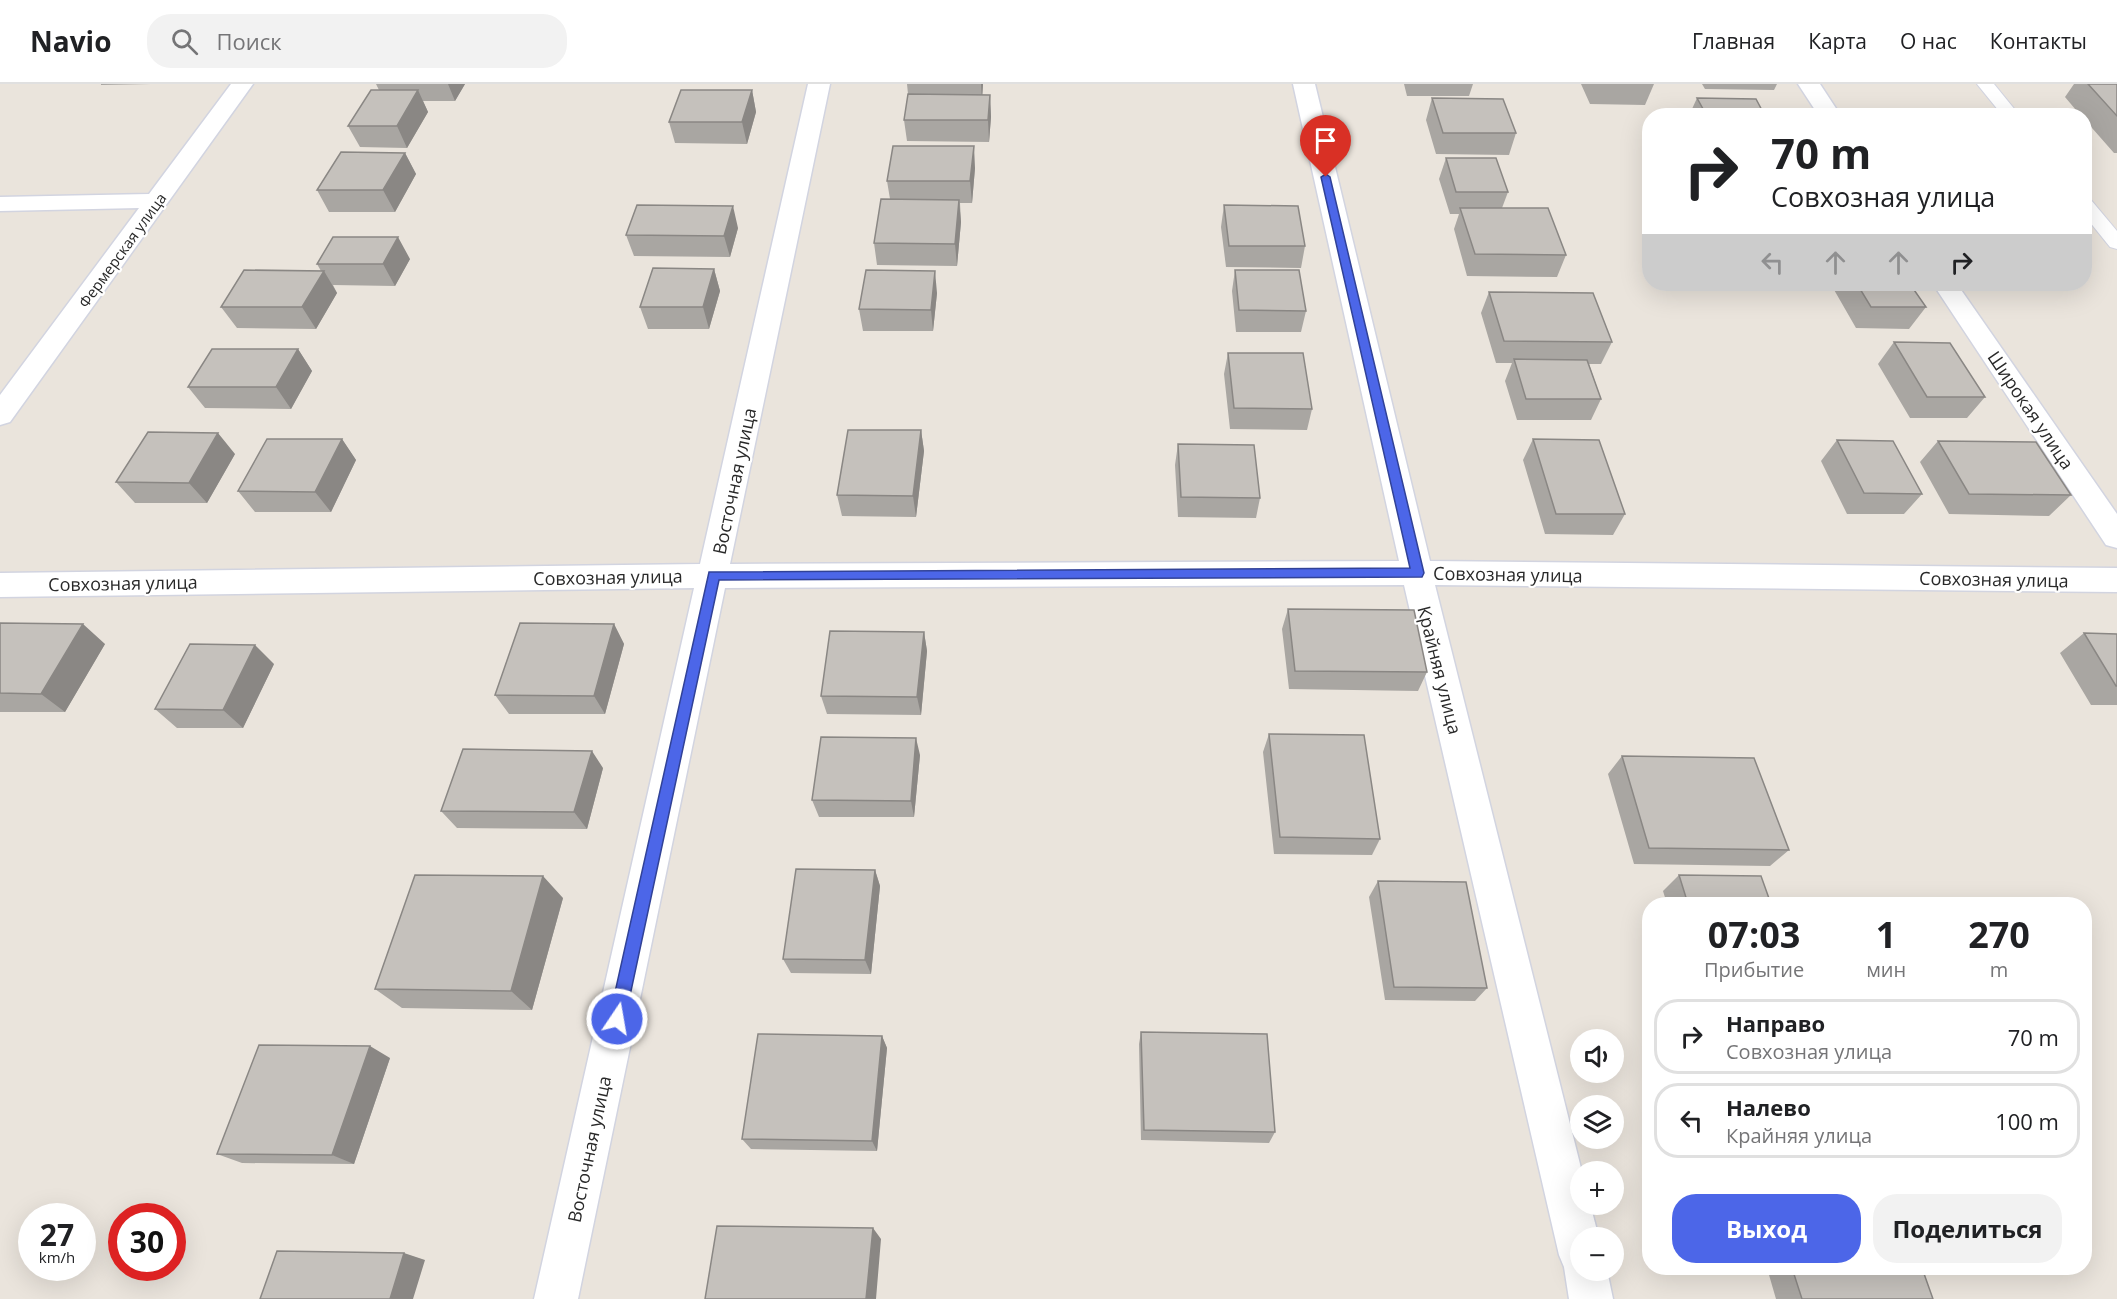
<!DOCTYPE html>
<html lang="ru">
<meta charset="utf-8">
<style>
:root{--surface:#fff;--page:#f2f2f2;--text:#202124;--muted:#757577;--line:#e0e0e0;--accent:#4c66e8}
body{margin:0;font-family:"Open Sans",sans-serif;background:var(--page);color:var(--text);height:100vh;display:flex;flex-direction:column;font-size:22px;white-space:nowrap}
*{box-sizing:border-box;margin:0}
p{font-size:20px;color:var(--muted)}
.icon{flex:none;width:33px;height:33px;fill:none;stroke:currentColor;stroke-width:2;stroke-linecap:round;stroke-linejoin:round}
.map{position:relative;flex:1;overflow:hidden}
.details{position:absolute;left:1642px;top:813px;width:450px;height:378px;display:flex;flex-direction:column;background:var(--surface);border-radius:24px;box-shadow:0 6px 24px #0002}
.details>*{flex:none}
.guide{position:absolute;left:1642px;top:24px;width:450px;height:183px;border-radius:24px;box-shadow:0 6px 24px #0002;background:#fff;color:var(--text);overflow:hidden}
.controls{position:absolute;left:1570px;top:945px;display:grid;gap:12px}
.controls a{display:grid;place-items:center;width:54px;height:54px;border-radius:50%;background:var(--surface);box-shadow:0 6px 24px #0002;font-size:30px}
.speed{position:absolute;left:18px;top:1119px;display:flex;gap:12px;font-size:30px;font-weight:700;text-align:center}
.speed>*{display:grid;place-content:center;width:78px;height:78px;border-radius:50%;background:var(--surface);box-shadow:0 6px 24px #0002;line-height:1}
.speed small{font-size:15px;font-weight:400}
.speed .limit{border:9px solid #d22;background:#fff;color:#111}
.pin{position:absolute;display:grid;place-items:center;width:51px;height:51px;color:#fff;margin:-62px -26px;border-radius:50% 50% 50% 0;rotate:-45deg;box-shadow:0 0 6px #0007}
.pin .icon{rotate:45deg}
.me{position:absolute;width:66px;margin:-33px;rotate:12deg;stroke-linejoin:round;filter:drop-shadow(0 0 4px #0008)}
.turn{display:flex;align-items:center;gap:21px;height:126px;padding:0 30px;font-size:27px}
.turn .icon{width:78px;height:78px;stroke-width:2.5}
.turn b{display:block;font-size:42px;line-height:51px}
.lanes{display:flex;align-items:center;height:57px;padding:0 30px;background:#0003;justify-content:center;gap:30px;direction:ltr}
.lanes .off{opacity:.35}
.eta{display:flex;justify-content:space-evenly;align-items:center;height:102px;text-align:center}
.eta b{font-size:36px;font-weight:700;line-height:42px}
.button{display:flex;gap:12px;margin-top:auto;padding:12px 30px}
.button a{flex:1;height:69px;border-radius:24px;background:var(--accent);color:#fff;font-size:24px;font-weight:700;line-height:69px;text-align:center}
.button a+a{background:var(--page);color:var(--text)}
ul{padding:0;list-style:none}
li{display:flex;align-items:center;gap:18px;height:75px;margin:0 12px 9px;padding:0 18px;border:3px solid var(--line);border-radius:24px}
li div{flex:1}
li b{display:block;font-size:22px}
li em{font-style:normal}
header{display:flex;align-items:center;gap:36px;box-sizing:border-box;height:84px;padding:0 30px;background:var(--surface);border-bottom:2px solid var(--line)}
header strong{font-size:28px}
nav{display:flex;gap:33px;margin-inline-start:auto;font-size:21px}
.search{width:420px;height:54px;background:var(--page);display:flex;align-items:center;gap:15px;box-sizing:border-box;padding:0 21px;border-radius:24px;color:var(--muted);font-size:22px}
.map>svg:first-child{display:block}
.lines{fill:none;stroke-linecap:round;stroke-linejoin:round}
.lane-casing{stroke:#d2d4e0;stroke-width:2}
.street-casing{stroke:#d2d4e0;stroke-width:3}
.lane{fill:#fff;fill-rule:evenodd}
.street{fill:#fff;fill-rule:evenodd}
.wall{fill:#a9a6a2}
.shaded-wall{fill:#8a8784}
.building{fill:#c5c1bc;stroke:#8a8784;stroke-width:1.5}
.route{fill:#4c66e8;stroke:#314297;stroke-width:1.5}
.labels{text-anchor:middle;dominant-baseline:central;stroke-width:4.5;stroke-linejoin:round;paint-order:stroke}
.far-street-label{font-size:15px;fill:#292929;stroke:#fff}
.street-label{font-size:18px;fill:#292929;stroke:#fff}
</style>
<header>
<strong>Navio</strong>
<div class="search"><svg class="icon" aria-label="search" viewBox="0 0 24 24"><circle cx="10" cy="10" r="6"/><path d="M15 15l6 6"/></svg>Поиск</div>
<nav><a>Главная</a><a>Карта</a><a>О нас</a><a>Контакты</a></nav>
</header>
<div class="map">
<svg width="2117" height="1215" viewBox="0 0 2117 1215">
<rect width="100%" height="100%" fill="#eae4dc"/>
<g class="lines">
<defs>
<path id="lane" d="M1977 0H1994L2020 32H2003Z
M2085 115 2091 116 2117 147V165L2110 163 2085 132Z"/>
<path id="street" d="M231 0H253L10 338 0 341V311L139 124 0 127V113L149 110Z
M808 0H830L730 480 1399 477 1293 0H1315L1430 477 2117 484V508L1435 501 1582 1088 1581 1120H1590L1599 1154H1581V1186H1607L1613 1215H1569L1564 1183 1559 1171 1404 501 725 504 578 1215H534L694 504 0 513V489L700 480Z
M1798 0H1820L1841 32H1819Z
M1933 200H1957L2117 430V464L2106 461Z"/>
</defs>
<use href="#lane" class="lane-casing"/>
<use href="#street" class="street-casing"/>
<use href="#lane" class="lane"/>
<use href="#street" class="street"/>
</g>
<path class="wall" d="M101 0H151L101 1Z
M376 0H465L455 17H423L428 28 407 64 360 63 348 42 379 6Z
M907 0H983L982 11H990L991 33 989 58 907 57 904 36 908 10Z
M1404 0H1473L1469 12H1407Z
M1581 0H1654L1645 21 1590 20Z
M1702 0H1777L1774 6 1705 5Z
M2074 0H2117V69H2114L2085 36V32H2081L2065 13Z
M752 6 756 28 747 60 675 59 669 38Z
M1432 14 1516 49 1509 71 1436 70 1426 36Z
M1697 14 1765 32H1695L1692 25Z
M405 69 416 90 395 128H329L317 106Z
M1446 74 1508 108 1502 124 1566 171 1557 193 1467 192 1454 145 1459 130H1450L1439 95Z
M975 84 972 119H960L961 138 957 182 877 181 874 159 890 115 887 97Z
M1224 121 1305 162 1301 184 1226 183 1221 143Z
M738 144 730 173 634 172 626 151Z
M410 175 395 202 333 201 337 209 316 245 237 244 221 223 321 187 317 180Z
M714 185 720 207 709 245H648L640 223Z
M1235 186 1306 227 1301 248H1236L1232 207Z
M1835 200H1910L1926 223 1909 245 1856 244 1833 204Z
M1489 208 1612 258 1601 280H1589L1601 315 1591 336H1517L1505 297 1512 279H1496L1481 229Z
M937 209 933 247H863L859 225Z
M1894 258 1985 313 1967 334H1910L1878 280Z
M298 265 312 287 291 325 205 324 188 303Z
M1228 269 1312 325 1307 346 1230 345 1224 290Z
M921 346 924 367 916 433 842 432 837 411Z
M342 355 356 376 331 428H255L238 407Z
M1533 355 1625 430 1613 451 1545 450 1523 376Z
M1837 356 1922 410 1904 430H1847L1821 377Z
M1938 357 2071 411 2049 432 1949 430 1920 378Z
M1178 360 1260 414 1256 434 1178 433 1175 381Z
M235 370 207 419H135L116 398Z
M1288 525 1427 588 1418 607 1289 605 1282 545Z
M0 539 105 560 65 628H0Z
M614 540 624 560 605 630H509L495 611Z
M924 548 927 567 921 631 827 630 821 612Z
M2084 549 2117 550V621H2091L2060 569Z
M274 580 243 644H177L155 625Z
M1269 650 1380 755 1372 771 1274 770 1263 668Z
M920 671 914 733H819L812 716Z
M1622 672 1789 766 1770 782 1634 780 1608 690Z
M603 684 587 745 457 744 441 727Z
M875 786 880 802 871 890 791 889 783 875Z
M1679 791 1771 820H1667L1663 807Z
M1378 797 1487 904 1475 917 1385 916 1369 813Z
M563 814 532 926 402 924 375 905Z
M1141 948 1275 1048 1269 1059 1141 1056 1139 960Z
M882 952 887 964 877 1067 751 1065 742 1055Z
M390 974 354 1080 242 1079 217 1070Z
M1767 1184H1922L1933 1215H1776Z"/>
<path class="shaded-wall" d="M448 0H465L455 17Z
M981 0H983L982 19Z
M418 6 428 28 407 64 397 42Z
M752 6 756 28 747 60 742 38Z
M990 11 991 33 989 58 988 36Z
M974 62 975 84 972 119 970 97Z
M405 69 416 90 395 128 383 106Z
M959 116 961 138 957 182 955 160Z
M733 122 738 144 730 173 724 152Z
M398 153 410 175 395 202 383 180Z
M714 185 720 207 709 245 703 223Z
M324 187 337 209 316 245 302 223Z
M935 187 937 209 933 247 931 226Z
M298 265 312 287 291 325 276 303Z
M921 346 924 367 916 433 913 412Z
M218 349 235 370 207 419 189 399Z
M342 355 356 376 331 428 315 408Z
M83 540 105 560 65 628 41 610Z
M614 540 624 560 605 630 594 612Z
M924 548 927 567 921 631 917 613Z
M255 561 274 580 243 644 223 626Z
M916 654 920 671 914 733 911 717Z
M592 667 603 684 587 745 574 728Z
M875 786 880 802 871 890 865 876Z
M543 792 563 814 532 926 511 907Z
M882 952 887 964 877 1067 872 1057Z
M370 962 390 974 354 1080 332 1071Z
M873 1144 881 1155 876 1215H866Z
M404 1169 425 1176 413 1215H390Z"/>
<path class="building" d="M2088 0H2117V32Z
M371 6H418L397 42H348Z
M681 6H752L742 38H669Z
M908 10 990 11 988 36H904Z
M1432 14 1503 15 1516 49H1443Z
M1697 14 1756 15 1765 32H1707Z
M893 62H974L970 97H887Z
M341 68 405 69 383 106H317Z
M1446 74H1496L1508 108H1456Z
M881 115 959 116 955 160 874 159Z
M637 121 733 122 724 152 626 151Z
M1224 121 1298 122 1305 162H1229Z
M1460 124H1548L1566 171 1475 170Z
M333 153H398L383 180H317Z
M653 184 714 185 703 223H640Z
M244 186 324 187 302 223H221Z
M866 186 935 187 931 226 859 225Z
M1235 186H1299L1306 227 1239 226Z
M1857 200H1910L1926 223H1871Z
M1489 208 1593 209 1612 258 1504 257Z
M1894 258 1950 259 1985 313H1927Z
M212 265H298L276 303H188Z
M1228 269H1303L1312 325 1234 324Z
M1514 275 1587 276 1601 315H1526Z
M848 346H921L913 412 837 411Z
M148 348 218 349 189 399 116 398Z
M267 355H342L315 408 238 407Z
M1533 355 1599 356 1625 430H1556Z
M1837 356 1893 357 1922 410 1864 409Z
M1938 357 2036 358 2071 411 1969 410Z
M1178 360 1254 361 1260 414 1181 413Z
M1288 525 1414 526 1427 588 1295 587Z
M0 539 83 540 41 610 0 609Z
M520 539 614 540 594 612 495 611Z
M830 547 924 548 917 613 821 612Z
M2084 549 2117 550V602H2116Z
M190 560 255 561 223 626 155 625Z
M1269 650 1364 651 1380 755 1280 753Z
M821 653 916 654 911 717 812 716Z
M463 665 592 667 574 728 441 727Z
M1622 672 1754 674 1789 766 1649 764Z
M796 785 875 786 865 876 783 875Z
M415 791 543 792 511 907 375 905Z
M1679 791 1761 792 1771 820H1688Z
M1378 797 1466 798 1487 904 1394 903Z
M1141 948 1267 950 1275 1048 1144 1046Z
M758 950 882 952 872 1057 742 1055Z
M259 961 370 962 332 1071 217 1070Z
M717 1142 873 1144 866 1215H705Z
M277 1167 404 1169 390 1215H260Z
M1792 1184H1922L1933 1215H1802Z"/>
<path class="route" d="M1326 90 1330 93 1424 489 1422 493 719 496 625 935 623 941 617 943 612 941 609 935 709 488 1410 484 1321 93Z"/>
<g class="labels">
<g class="far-street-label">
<text transform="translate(122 166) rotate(-54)">Фермерская улица</text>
</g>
<g class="street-label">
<text transform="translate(2031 326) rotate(56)">Широкая улица</text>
<text transform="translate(734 397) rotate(-78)">Восточная улица</text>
<text transform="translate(1508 490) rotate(1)">Совхозная улица</text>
<text transform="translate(608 493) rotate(-1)">Совхозная улица</text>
<text transform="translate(1994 495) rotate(1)">Совхозная улица</text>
<text transform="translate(123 499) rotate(-1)">Совхозная улица</text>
<text transform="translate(1440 586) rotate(76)">Крайняя улица</text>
<text transform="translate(589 1065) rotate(-78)">Восточная улица</text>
</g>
</g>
</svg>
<div class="controls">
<a><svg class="icon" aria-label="sound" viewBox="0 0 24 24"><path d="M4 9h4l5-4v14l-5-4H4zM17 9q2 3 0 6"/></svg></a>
<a><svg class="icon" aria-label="layers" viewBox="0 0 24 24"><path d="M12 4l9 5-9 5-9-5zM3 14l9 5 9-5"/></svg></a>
<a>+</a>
<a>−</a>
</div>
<div class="speed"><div>27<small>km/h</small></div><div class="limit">30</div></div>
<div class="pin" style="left:1326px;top:93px;background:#d93025"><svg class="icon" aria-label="arrive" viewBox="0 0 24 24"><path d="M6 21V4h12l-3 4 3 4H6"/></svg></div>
<svg class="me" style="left:617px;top:935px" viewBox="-20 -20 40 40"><circle r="17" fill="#4c66e8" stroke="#fff" stroke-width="3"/><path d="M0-11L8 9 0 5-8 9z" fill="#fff"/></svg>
<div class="guide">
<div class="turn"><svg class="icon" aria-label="right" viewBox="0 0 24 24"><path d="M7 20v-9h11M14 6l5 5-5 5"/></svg><div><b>70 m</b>Совхозная улица</div></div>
<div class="lanes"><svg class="icon off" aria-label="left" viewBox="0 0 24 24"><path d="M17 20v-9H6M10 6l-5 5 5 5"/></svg><svg class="icon off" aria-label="ahead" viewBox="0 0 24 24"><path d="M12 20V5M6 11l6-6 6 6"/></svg><svg class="icon off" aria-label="ahead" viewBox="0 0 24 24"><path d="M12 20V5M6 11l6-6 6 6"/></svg><svg class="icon" aria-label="right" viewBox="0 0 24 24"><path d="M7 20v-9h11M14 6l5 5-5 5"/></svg></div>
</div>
<section class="details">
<div class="eta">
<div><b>07:03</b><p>Прибытие</p></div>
<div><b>1</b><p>мин</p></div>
<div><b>270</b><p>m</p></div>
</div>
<ul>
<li><svg class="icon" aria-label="right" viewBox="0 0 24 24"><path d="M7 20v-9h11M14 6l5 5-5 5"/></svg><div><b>Направо</b><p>Совхозная улица</p></div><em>70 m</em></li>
<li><svg class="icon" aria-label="left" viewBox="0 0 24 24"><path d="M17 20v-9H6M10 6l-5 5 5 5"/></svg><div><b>Налево</b><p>Крайняя улица</p></div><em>100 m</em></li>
</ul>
<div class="button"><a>Выход</a><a>Поделиться</a></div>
</section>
</div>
